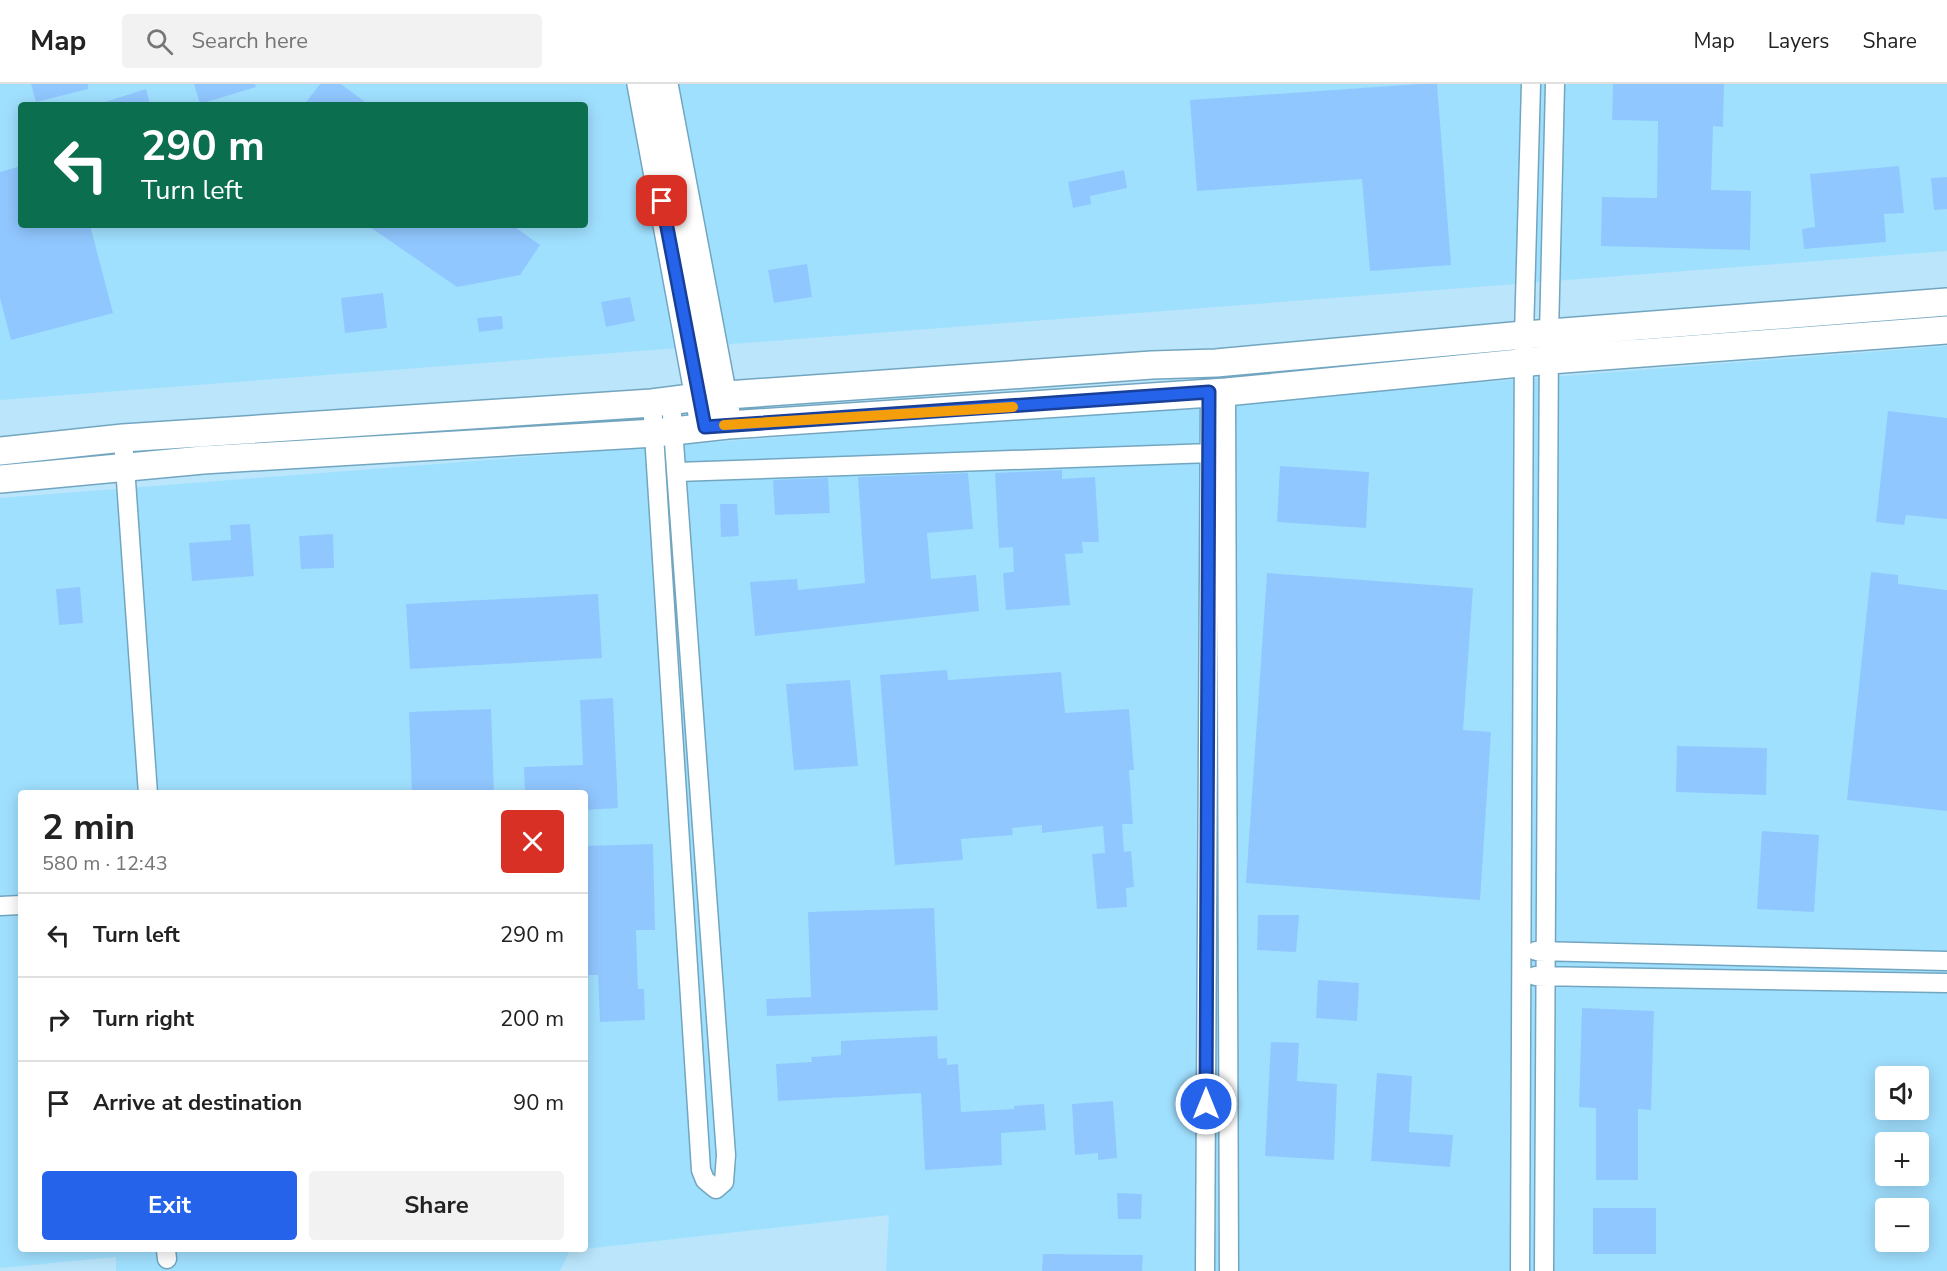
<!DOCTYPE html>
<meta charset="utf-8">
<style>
:root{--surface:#fff;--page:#f2f2f2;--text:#222;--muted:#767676;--line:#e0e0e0;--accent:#2563eb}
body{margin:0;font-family:"Nunito Sans",sans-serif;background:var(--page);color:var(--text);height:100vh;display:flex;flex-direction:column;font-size:22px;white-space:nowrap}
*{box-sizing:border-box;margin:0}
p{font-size:20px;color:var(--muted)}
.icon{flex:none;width:33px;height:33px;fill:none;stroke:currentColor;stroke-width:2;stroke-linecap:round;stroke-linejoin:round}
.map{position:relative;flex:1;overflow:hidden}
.details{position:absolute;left:18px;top:706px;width:570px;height:462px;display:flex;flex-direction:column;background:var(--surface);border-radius:6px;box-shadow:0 3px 15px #0003}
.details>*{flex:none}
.top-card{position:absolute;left:18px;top:18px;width:570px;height:126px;border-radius:6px;box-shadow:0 3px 15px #0003;background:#0b6e4f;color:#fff;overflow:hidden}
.controls{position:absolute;left:1875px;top:982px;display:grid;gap:12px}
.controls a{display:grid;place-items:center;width:54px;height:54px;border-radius:6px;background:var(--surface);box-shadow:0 3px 15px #0003;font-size:30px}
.pin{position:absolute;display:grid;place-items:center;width:51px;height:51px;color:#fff;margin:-26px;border-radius:12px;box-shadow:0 3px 9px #0006}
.me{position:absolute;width:66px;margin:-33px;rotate:0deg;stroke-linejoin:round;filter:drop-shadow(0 0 4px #0008)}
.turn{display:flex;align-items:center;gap:21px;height:126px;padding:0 24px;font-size:27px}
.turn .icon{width:78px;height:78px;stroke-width:2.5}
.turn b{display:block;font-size:42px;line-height:51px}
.round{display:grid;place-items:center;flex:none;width:63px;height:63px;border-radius:6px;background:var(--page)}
.summary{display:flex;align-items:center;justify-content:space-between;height:102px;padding:0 24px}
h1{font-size:36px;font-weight:700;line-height:45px}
.action{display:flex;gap:12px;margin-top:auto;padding:12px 24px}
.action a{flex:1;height:69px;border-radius:6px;background:var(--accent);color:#fff;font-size:24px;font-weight:700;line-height:69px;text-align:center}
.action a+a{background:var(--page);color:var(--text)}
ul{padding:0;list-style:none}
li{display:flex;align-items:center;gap:18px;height:84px;padding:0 24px;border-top:2px solid var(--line)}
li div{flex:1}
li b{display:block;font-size:22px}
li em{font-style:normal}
header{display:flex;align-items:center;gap:36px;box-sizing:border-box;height:84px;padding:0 30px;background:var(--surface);border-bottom:2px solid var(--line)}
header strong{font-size:28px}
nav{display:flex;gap:33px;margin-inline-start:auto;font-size:21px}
.search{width:420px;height:54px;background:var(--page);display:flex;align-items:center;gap:15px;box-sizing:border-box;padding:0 21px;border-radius:6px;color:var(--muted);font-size:22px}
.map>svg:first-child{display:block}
.built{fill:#a0e0ff;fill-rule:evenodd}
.building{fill:#91c7ff}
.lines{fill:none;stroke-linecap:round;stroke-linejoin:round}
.street-casing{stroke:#72a6c0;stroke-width:21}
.secondary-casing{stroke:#72a6c0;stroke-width:30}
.street{stroke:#fff;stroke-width:18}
.secondary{stroke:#fff;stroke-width:27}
.route-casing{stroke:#184099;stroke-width:15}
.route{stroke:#2563eb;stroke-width:10}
.slow{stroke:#f59e0b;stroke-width:10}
</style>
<header>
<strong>Map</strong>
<div class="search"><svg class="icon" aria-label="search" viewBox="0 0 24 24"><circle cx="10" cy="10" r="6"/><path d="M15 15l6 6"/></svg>Search here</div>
<nav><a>Map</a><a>Layers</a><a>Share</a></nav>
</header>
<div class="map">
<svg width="1947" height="1187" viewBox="0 0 1947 1187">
<rect width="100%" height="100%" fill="#bae5fa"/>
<path class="built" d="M0 0H1947V167L0 316ZM21 21H585V141H21Z
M1947 262V1187H886L889 1131 585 1165V710H21V1166H576H570L560 1187H116V1173L0 1184V414ZM1886 993H1918V1026H1886ZM1886 1059H1918V1092H1886ZM1886 1125H1918V1158H1886Z"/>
<path class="building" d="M31 0H88V5L36 18Z
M194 0H255L256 3 200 20Z
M320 0H341L369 21H304Z
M1419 0H1437L1451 181 1370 187 1362 95 1197 107 1190 16Z
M1613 0H1724L1723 43 1713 42 1711 106 1751 107 1750 166 1601 162 1602 113 1657 114 1658 37 1612 36Z
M146 5 150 21H106L105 18Z
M21 82V141H90L113 229 11 256 0 214V88Z
M1899 82 1904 129 1884 130 1886 158 1804 165 1802 145 1815 143 1810 90Z
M1124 86 1127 104 1090 112 1091 120 1073 124 1068 98Z
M1947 93V125L1934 126 1931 94Z
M367 141H512L540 161 520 191 457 203Z
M807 180 812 213 774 219 768 186Z
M383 209 387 244 345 249 341 214Z
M630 213 635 237 606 243 601 218Z
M502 232 503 245 479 248 477 234Z
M1888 327 1947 334V435L1906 431 1904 441 1876 438Z
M1280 382 1369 388 1366 444 1277 438Z
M1062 386V395L1095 393 1099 458H1082L1083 469 1065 470 1070 521 1006 526 1003 489 1014 488 1013 463 999 464 995 389Z
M968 389 973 445 927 449 931 495 976 491 979 527 755 552 750 498 797 495 798 506 865 499 858 393Z
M828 394 830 429 775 431 773 396Z
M720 420H737L739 452 721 453Z
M250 440 254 492 192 497 189 459 231 456 230 441Z
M333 450 334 484 301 485 299 452Z
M1871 488 1898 491V500L1947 506V727L1847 716Z
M1267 489 1473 504 1463 646 1491 648 1480 816 1246 799Z
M80 503 83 539 59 541 56 505Z
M598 510 602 574 410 585 406 520Z
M947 586 948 596 1061 588 1065 629 1129 625 1134 686H1129L1133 740H1122L1124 768 1131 767 1134 803 1126 804 1127 823 1097 825 1092 770 1105 769 1103 742 1042 749V741L1012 744 1013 751 961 755 963 776 895 781 880 591Z
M850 596 858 682 794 686 786 600Z
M613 614 618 724 585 726V710H525L524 683 583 681 580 616Z
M491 625 494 710H412L409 628Z
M1677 662 1767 664 1766 711 1676 708Z
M1762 747 1819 751 1814 828 1757 825Z
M653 760 655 846H636L638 905H644L645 936 600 938 598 891H585V762Z
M934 824 938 926 767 932 766 915 811 913 808 828Z
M1258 831H1299L1296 868 1257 866Z
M1318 896 1359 899 1357 937 1316 934Z
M1582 924 1654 927 1651 1026 1638 1025V1096H1596V1024L1579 1023Z
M937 952 938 975 947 974V981L958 980 961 1028 1014 1025V1022L1044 1020 1046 1046 1001 1049 1002 1081 925 1086 921 1009 778 1017 776 980 812 978 811 973 841 971V957Z
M1271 958 1299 959 1297 997 1337 1000 1334 1076 1265 1072Z
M1377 989 1412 992 1409 1048 1453 1051 1450 1083 1371 1077Z
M1113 1017 1117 1074 1098 1076V1069L1075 1071 1072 1020Z
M1117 1109 1142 1110 1141 1135H1118Z
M1593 1124H1656V1170H1593Z
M1043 1170 1143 1171 1142 1187H1042Z"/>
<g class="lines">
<defs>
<path id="street" d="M1226 308 1229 1187
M652 319 701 1086 705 1096 716 1105 724 1098 726 1071 671 317
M123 354 148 710
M677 388 1211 369
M0 822 21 821
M1536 867 1947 877
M1535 892 1947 899
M166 1166 167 1175
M1205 1187 1210 308
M1520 1187 1524 251 1531 0
M1544 1187 1549 250 1555 0"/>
<path id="secondary" d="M641 0 702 330
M664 0 726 329
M0 367 123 354 652 319 699 313 1152 281 1216 279 1524 251 1947 218
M0 395 203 376 655 349 728 341 1226 308 1550 276 1947 246"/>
</defs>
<use href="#street" class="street-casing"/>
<use href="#secondary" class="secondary-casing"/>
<use href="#street" class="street"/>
<use href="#secondary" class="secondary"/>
</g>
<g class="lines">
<defs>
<path id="route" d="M662 117 705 343 1209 308 1206 1020"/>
</defs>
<use href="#route" class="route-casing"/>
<use href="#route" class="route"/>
<path class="slow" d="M724 341 1013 323"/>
</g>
</svg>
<div class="controls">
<a><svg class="icon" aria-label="sound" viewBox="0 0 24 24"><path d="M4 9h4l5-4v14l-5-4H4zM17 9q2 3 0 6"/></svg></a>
<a>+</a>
<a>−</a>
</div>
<div class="pin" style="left:662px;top:117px;background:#d93025"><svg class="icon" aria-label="arrive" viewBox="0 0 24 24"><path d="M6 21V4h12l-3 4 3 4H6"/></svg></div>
<svg class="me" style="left:1206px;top:1020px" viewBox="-20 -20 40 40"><circle r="17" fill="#2563eb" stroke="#fff" stroke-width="3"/><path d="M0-11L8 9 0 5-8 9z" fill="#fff"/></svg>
<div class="top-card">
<div class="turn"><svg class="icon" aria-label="left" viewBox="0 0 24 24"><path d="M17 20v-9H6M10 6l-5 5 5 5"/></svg><div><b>290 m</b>Turn left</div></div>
</div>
<section class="details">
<div class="summary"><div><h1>2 min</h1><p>580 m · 12:43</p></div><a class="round" style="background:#d93025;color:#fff"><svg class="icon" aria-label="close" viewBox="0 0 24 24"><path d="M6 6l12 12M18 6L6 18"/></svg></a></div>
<ul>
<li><svg class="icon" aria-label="left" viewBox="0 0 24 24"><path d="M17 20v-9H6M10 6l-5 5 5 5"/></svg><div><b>Turn left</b></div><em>290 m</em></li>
<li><svg class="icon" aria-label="right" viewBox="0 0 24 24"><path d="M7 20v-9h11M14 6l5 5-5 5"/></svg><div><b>Turn right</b></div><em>200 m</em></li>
<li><svg class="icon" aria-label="arrive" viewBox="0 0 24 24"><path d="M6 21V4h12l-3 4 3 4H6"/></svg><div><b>Arrive at destination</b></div><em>90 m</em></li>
</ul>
<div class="action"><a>Exit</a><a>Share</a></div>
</section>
</div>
